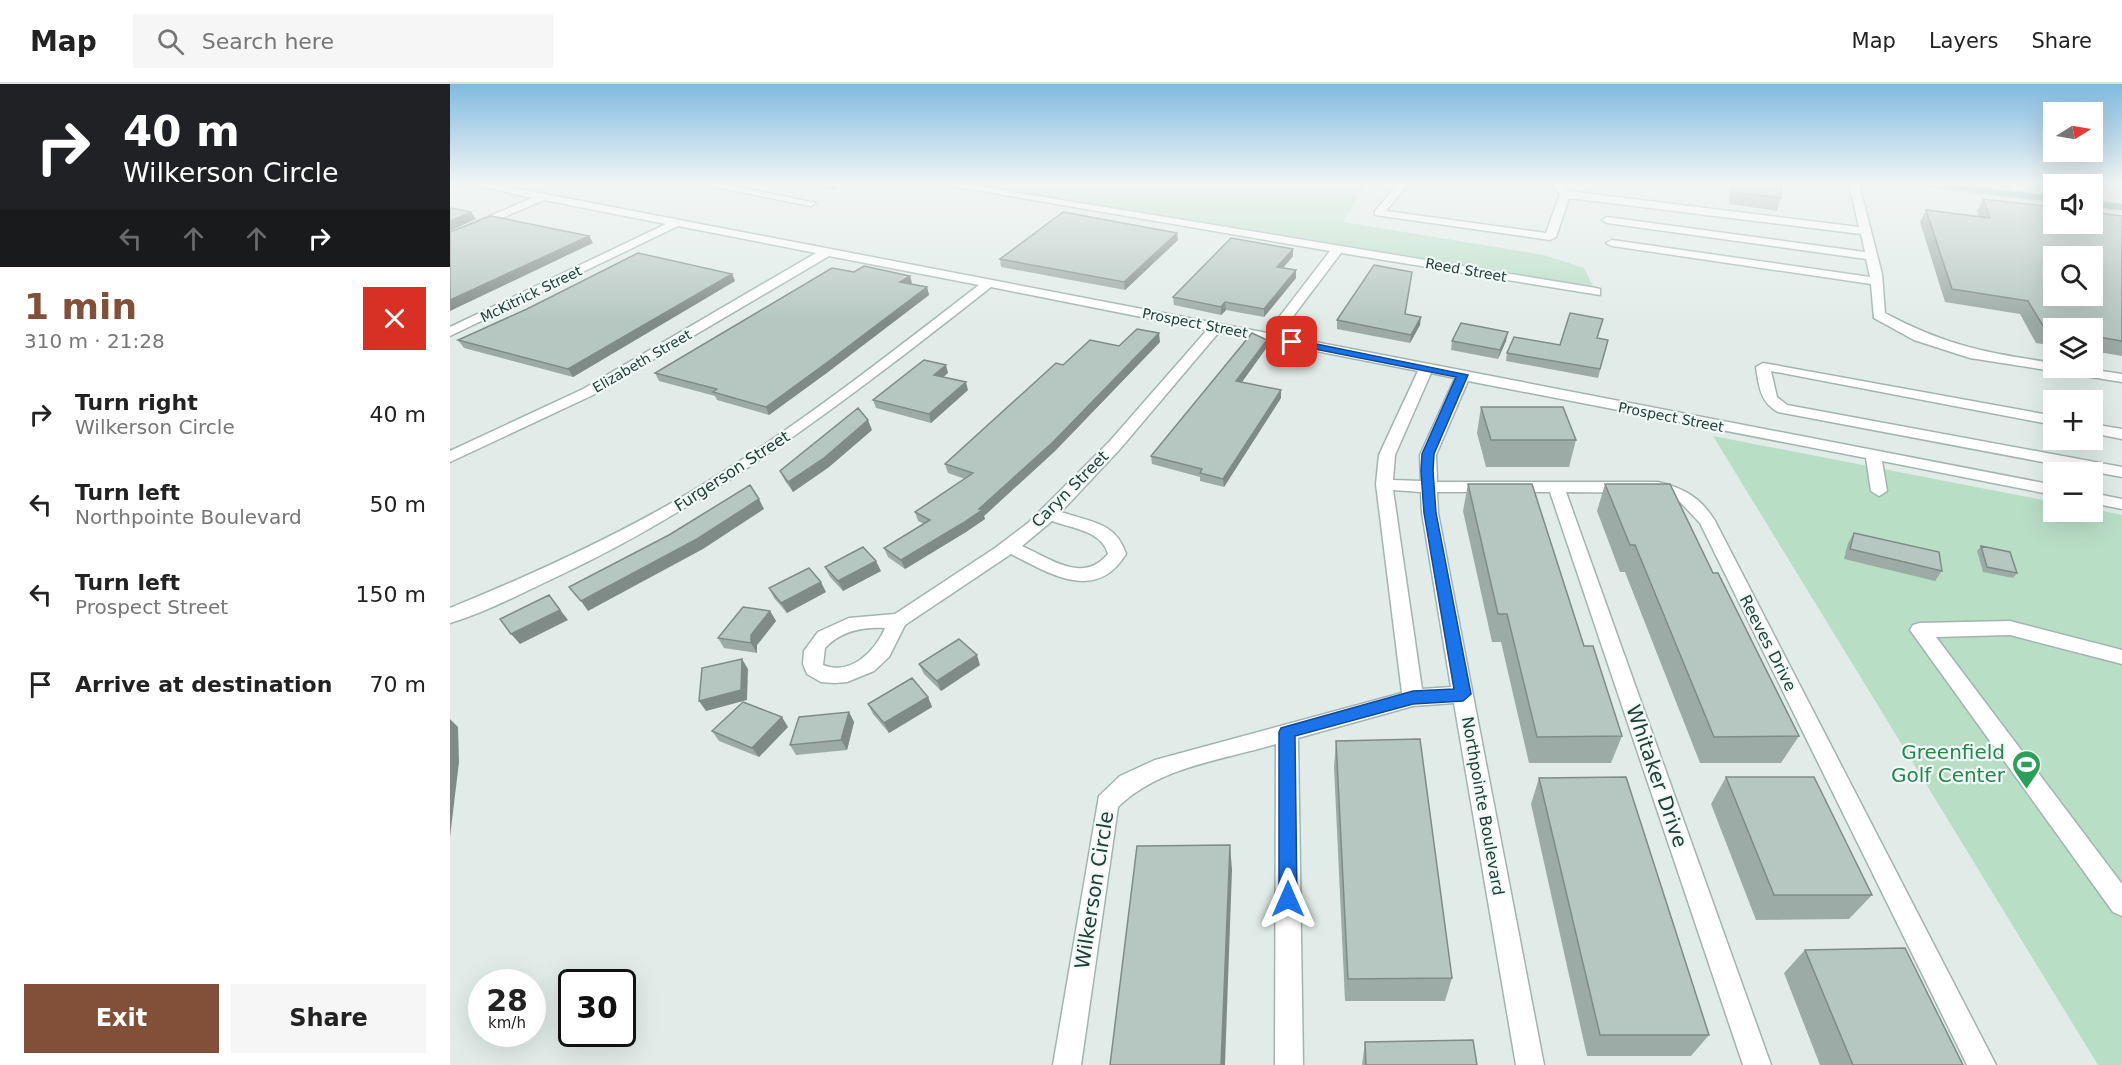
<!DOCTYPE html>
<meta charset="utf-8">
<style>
:root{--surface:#fff;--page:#f6f6f6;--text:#222;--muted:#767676;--line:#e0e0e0;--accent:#825038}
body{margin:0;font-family:"DejaVu Sans",sans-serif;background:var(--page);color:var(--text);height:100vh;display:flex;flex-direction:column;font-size:22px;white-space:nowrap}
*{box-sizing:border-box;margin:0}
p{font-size:20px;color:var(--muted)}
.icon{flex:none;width:33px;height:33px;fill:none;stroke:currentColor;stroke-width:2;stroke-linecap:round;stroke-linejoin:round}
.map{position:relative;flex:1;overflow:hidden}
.details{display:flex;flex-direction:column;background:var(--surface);width:450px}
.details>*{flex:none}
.banner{background:#202124;color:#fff;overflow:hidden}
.needle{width:39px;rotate:79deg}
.controls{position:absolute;left:1593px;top:18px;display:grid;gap:12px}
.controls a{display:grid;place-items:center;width:60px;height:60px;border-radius:0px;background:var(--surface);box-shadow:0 6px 24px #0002;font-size:30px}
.speed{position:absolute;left:18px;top:885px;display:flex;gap:12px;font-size:30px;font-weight:700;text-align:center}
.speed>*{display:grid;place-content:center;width:78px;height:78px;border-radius:50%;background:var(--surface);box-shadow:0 6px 24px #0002;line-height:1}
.speed small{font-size:15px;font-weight:400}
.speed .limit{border:3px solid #111;border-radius:9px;background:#fff;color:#111}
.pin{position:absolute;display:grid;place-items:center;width:51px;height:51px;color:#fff;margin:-26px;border-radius:12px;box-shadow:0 3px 9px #0006}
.me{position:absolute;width:66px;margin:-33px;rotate:0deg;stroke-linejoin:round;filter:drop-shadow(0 0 4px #0008)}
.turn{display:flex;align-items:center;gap:21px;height:126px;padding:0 24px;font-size:27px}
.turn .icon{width:78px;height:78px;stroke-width:2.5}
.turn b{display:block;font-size:42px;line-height:51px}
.lanes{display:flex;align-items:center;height:57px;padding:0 24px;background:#0003;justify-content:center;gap:30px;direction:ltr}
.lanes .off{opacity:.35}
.round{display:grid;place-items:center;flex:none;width:63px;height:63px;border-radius:0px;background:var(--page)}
.headline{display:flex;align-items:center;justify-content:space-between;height:102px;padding:0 24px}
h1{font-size:36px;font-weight:700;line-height:45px;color:var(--accent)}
.action{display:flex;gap:12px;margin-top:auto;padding:12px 24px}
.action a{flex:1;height:69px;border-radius:0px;background:var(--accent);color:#fff;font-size:24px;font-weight:700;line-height:69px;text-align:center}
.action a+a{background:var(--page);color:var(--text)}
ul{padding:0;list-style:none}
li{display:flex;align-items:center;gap:18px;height:90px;padding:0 24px}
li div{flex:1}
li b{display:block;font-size:22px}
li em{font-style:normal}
header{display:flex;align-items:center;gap:36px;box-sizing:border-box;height:84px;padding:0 30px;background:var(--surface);border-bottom:2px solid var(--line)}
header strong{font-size:28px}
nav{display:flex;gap:33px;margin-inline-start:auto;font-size:21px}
.search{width:420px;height:54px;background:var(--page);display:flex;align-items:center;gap:15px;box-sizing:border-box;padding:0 21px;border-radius:0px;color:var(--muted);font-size:22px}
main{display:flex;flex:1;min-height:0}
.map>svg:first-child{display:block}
.green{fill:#b9dec6}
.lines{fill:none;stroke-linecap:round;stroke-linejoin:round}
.minor-casing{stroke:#a3b4b0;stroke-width:3}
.major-casing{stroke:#c1c9c7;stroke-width:3}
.minor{fill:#fff;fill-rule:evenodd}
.major{fill:#63a498;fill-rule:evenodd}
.wall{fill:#9daba6}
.shaded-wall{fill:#7f8b87}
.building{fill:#b6c7c1;stroke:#7f8b87;stroke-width:1.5;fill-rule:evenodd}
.route{fill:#1a73e8;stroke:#114b97;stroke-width:1.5}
.labels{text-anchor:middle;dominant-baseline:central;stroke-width:4.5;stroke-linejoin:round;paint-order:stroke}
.far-street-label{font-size:14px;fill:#203e38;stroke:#f1f9f6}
.street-label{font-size:16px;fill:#203e38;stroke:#f1f9f6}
.near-leisure-label{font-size:20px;fill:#27864d;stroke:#f1f9f6;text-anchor:end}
.near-street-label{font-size:20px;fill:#203e38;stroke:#f1f9f6}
</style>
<header>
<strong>Map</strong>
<div class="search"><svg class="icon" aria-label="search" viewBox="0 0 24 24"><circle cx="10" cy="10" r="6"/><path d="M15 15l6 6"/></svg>Search here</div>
<nav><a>Map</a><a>Layers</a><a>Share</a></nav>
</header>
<main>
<section class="details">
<div class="banner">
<div class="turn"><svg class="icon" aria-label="right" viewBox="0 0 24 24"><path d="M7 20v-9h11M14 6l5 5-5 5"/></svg><div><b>40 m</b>Wilkerson Circle</div></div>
<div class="lanes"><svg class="icon off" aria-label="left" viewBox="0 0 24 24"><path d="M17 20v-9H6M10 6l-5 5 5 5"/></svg><svg class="icon off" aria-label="ahead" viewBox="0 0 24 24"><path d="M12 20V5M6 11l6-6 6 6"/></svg><svg class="icon off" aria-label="ahead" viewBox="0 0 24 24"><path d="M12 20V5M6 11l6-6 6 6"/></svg><svg class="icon" aria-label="right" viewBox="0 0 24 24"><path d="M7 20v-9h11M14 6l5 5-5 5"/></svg></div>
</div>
<div class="headline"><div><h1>1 min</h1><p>310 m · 21:28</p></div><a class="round" style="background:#d93025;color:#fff"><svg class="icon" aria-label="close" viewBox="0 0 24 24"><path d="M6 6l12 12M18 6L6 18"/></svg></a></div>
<ul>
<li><svg class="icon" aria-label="right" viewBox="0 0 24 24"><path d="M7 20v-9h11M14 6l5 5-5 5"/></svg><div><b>Turn right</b><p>Wilkerson Circle</p></div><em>40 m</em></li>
<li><svg class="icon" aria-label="left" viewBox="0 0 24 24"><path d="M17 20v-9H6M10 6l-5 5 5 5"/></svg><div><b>Turn left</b><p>Northpointe Boulevard</p></div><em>50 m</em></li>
<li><svg class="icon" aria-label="left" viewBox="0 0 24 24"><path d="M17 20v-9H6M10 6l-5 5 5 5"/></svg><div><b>Turn left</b><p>Prospect Street</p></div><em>150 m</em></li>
<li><svg class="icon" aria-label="arrive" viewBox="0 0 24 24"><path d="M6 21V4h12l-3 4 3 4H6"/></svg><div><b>Arrive at destination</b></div><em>70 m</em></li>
</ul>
<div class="action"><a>Exit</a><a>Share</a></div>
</section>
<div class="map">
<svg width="1672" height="981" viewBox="0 0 1672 981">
<rect width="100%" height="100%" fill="#e1ece8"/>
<path class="green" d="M523 100H917L893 138 1094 171 1134 184 1143 202Z
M1263 352 1603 418 1604 428 1643 425 1672 431V981H1648Z"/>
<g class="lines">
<defs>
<path id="minor" d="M22 100H43L817 249 880 167 491 100H515L1146 204 1150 205V211L891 169 829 251 1604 401V411L1432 377 1437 407 1429 412 1421 407 1416 374 1018 297 986 371 987 398H1208C1234 404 1251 414 1265 437L1546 981H1517L1250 439 1230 418 1213 409 1116 408 1321 981H1293L1100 408H987L988 429 1094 981H1066L1004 619 963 622 848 654 853 981H825L826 660C772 676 709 683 668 723L631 981H603L649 712 670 692 705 676 952 609 926 400 929 371 968 287 769 248 670 365 611 428C640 438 666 438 676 470 646 519 600 490 561 470L455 541 439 573 424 587 397 598 385 599 371 598 357 590 353 580 354 567 368 548 399 534 445 530 545 464 578 439 659 358 757 246 541 203C401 313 262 421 100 496 68 511 34 529 0 539V524C86 489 169 451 249 403 347 343 438 271 529 201L379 172 143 311 0 378V367L133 305 366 169 228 142 0 252V243L216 140 94 116 0 156V149L82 114ZM981 289 1005 294 970 371 971 397 943 396 945 371ZM943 406 971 408 972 429 1001 603 972 605ZM602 437C622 444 652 447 658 470 633 500 601 475 572 462ZM435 544C425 568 400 592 373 581L375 564C391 547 412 543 435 544Z
M249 100H272L366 119 361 122Z
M948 100H958L936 127 1096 149 1110 110 1102 100H1112L1118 107 1409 143 1399 100H1409L1432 190 1435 229C1496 262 1537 269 1604 279V284H1632L1672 290V298L1520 274 1464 256 1424 234 1421 200 1162 162 1156 159 1162 156 1420 193 1416 175 1157 139 1152 136 1157 133 1415 168 1411 150 1119 114 1106 153 1100 156 925 131V127Z
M1313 279 1604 332V341L1321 287 1327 313 1337 321 1672 383V393L1328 328C1310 318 1309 302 1306 283Z
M1642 340 1672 345V355L1642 349Z
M1642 409 1672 415V425L1642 419Z
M1560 537 1672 566V580L1560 551 1486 553 1672 800V832L1663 828 1460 546 1463 541 1470 539Z"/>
<path id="major" d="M1474 100H1505L1604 112V118L1479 103Z
M1642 117 1672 120V126L1642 123Z"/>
</defs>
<use href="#minor" class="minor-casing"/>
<use href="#major" class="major-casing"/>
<use href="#minor" class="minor"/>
<use href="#major" class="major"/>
</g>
<path class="wall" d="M347 100H393L382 106Z
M1280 100H1331V114L1327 127 1279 120Z
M1524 100H1569L1556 104Z
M1533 115 1672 132V272L1642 267V244H1604V262L1586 259 1570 230 1495 218 1470 138 1476 126 1529 133 1527 127Z
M727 149 728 156 675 206 551 183 550 175Z
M843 165V172L833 184 846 194 814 233 776 226 771 231 724 221 723 213Z
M962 188 955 230 970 241 960 259 887 245V236Z
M282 190 285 197 123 293 14 264 8 256Z
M462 199 461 200 477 203 479 211 378 288 319 331 267 316 265 312 209 297 205 289Z
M1148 255 1158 256 1148 294 1056 277 1057 269Z
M817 256V263L792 298 831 306V314L774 403 750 397V393L702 380 701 372Z
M1002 257H1056L1048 275 1001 266Z
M710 258 605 367 534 432 535 435 516 448 455 485 438 473 434 464 474 440 468 437 465 428 515 395 498 389 495 380 613 281 669 262Z
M498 289 493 293 518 306 481 339 426 324 423 316Z
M1031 323 1126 356 1119 383H1036L1027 349Z
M422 346 379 383 343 408 335 397 330 387Z
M1018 400 1134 562 1172 652 1161 679H1079L1051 558H1042L1013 427Z
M1155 400 1349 652 1331 679H1250L1175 488H1170L1147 427Z
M1404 449 1492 487 1485 497 1394 475 1398 459Z
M1531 462 1567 489 1563 494 1533 488 1527 467Z
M375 483 431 487 393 507 380 493Z
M319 504 376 508 337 529 324 514Z
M320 527 326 537 307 561V569L274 564 268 554Z
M469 580 530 581 491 607 474 590Z
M478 613 482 623 439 649 423 630 418 620Z
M399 628 404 638 397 666 346 671 340 661Z
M338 643 309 673 269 657 262 647Z
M886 657 1002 894 995 917H895L884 683Z
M1276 693 1422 811 1399 835 1306 836 1261 720Z
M1089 694 1259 951 1241 972H1137L1081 720Z
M1355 866 1513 981H1370L1334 889Z
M915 958 1027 981H912Z"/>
<path class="shaded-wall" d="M380 100H393L382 106Z
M1558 100H1569L1556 104Z
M21 128 26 135 0 147V137Z
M727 149 728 156 675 206 674 198Z
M139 152 143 159 0 227V216Z
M843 165V172L827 191V183Z
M846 186V194L814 233V225Z
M282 190 285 197 123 293 118 285Z
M460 192 462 199 453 206 450 198Z
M477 203 479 211 378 288 319 331 316 323Z
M775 218 776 226 771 231V223Z
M971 233 970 241 960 259 961 251Z
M1058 248 1056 257 1048 275 1050 266Z
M709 249 710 258 605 367 534 432 535 435 516 448 455 485 451 476 529 425Z
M817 256V263L787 305 786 297Z
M496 281 498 289 486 299 484 291Z
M516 298 518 306 481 339 479 330Z
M831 306V314L774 403 773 395Z
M418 336 422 346 379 383 343 408 338 398Z
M309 415 314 425 253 465 138 527 131 517Z
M426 477 431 487 393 507 388 497Z
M371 498 376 508 337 529 331 519Z
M99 511 118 536 70 560 61 550Z
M320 527 326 537 307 561V569L301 559V551Z
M527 571 530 581 491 607 487 597Z
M292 575 298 585 297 616 256 627 249 617Z
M478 613 482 623 439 649 434 639Z
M399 628 404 638 397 666 391 656Z
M332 633 338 643 309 673 302 664Z
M0 635 8 643 9 678 0 753Z
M780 761 782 786 775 981H771Z"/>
<path class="building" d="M1283 100H1331V114L1283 108Z
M1533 115 1604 123V140H1642V128L1672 132V257L1642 252V244H1604V247L1595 245 1578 217 1502 205 1476 126 1540 134ZM1604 172H1642V212H1604Z
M0 124 21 128 0 137Z
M613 128 727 149 674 198 550 175Z
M41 132 139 152 0 216V148Z
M781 154 843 165 827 183 846 186 814 225 775 218 771 223 723 213Z
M188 169 282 190 118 285 8 256 77 225Z
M924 181 962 188 955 230 971 233 961 251 887 236Z
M414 182 460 192 450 198 477 203 375 280 316 323 263 308 267 305 205 289 382 184 404 188Z
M1120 229 1153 235 1147 254 1158 256 1150 285 1057 269 1064 253 1110 261Z
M1011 239 1058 248 1050 266 1002 257Z
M687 245 709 249 603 358 529 425 532 426 513 439 451 476 434 464 480 436 465 428 523 389 495 380 606 279 613 281 640 256 669 262Z
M802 249 817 256 786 297 831 306 773 395 750 389 752 385 701 372Z
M474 276 496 281 484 291 516 298 479 330 423 316Z
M1031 323H1113L1126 356H1041Z
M408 324 418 336 374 374 338 398 330 387Z
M1018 400H1082L1134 562H1143L1172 652 1087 653 1057 530H1048Z
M1155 400H1220L1263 489H1268L1349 652 1264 653 1185 461H1180Z
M300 401 309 415 247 455 131 517 119 503 219 451Z
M1404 449 1489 468 1492 487 1400 465Z
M1531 462 1560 468 1567 489 1537 483Z
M413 463 426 477 388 497 375 483Z
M359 484 371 498 331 519 319 504Z
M99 511 110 526 61 550 50 535Z
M293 523 320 527 301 551V559L268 554Z
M509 555 527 571 487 597 469 580Z
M292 575 291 606 249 617 252 584Z
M462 594 478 613 434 639 418 620Z
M293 618 332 633 302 664 262 647Z
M399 628 391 656 340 661 349 633Z
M970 655 1002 894 898 895 886 657Z
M1176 693 1259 951H1150L1089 694Z
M1276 693H1364L1422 811H1324Z
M780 761 771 981H660L687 762Z
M1455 864 1513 981H1403L1355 866Z
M1023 956 1027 981H916L915 958Z"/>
<linearGradient id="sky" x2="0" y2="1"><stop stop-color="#81bae0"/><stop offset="0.42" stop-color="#f2f6f5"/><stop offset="1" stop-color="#f2f6f5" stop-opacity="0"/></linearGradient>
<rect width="1672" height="237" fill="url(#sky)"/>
<path class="route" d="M842 255 1018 291 984 370 983 387 986 429 1021 610 1013 617 963 620 845 652 847 815 845 821 838 823 831 821 829 815V648L831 644 963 607 1004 605 974 429 971 387 972 370 1006 293 839 260V256Z"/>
<defs>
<symbol id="stadium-pin" viewBox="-11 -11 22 30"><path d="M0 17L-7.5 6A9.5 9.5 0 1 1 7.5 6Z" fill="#2e9e5b" stroke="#f1f9f6"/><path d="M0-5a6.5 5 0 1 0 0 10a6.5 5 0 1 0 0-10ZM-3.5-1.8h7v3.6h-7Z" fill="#fff"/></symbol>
</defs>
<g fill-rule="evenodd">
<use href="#stadium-pin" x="1560" y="664" width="33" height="45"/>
</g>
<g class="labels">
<g class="far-street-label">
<text transform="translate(1016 186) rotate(10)">Reed Street</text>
<text transform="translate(81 210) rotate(-26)">McKitrick Street</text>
<text transform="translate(745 239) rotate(11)">Prospect Street</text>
<text transform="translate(192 277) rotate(-30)">Elizabeth Street</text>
<text transform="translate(1221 333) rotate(11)">Prospect Street</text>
</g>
<g class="street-label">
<text transform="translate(282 387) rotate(-33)">Furgerson Street</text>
<text transform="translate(620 405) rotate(-45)">Caryn Street</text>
<text transform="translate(1318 559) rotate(63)">Reeves Drive</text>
<text transform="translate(1033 722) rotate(80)">Northpointe Boulevard</text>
</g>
<g class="near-leisure-label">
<text x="1555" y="668">Greenfield<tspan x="1555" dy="23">Golf Center</tspan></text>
</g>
<g class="near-street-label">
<text transform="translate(1207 692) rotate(71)">Whitaker Drive</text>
<text transform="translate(644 806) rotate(-81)">Wilkerson Circle</text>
</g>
</g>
</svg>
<div class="controls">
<a><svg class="needle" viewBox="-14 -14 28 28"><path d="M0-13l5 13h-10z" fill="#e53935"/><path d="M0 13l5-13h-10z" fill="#767676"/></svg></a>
<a><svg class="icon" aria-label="sound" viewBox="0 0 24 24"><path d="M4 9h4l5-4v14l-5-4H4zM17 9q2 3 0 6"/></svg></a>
<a><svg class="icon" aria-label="search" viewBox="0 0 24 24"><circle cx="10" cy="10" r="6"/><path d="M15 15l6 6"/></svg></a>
<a><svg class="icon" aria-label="layers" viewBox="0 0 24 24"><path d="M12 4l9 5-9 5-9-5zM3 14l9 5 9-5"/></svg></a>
<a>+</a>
<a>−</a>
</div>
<div class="speed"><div>28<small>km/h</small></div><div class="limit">30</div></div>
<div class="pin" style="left:842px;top:258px;background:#d93025"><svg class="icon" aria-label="arrive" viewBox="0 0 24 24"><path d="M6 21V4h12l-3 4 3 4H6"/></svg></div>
<svg class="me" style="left:838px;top:815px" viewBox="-20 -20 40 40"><path d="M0-17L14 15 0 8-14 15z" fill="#1a73e8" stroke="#fff" stroke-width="4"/></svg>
</div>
</main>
